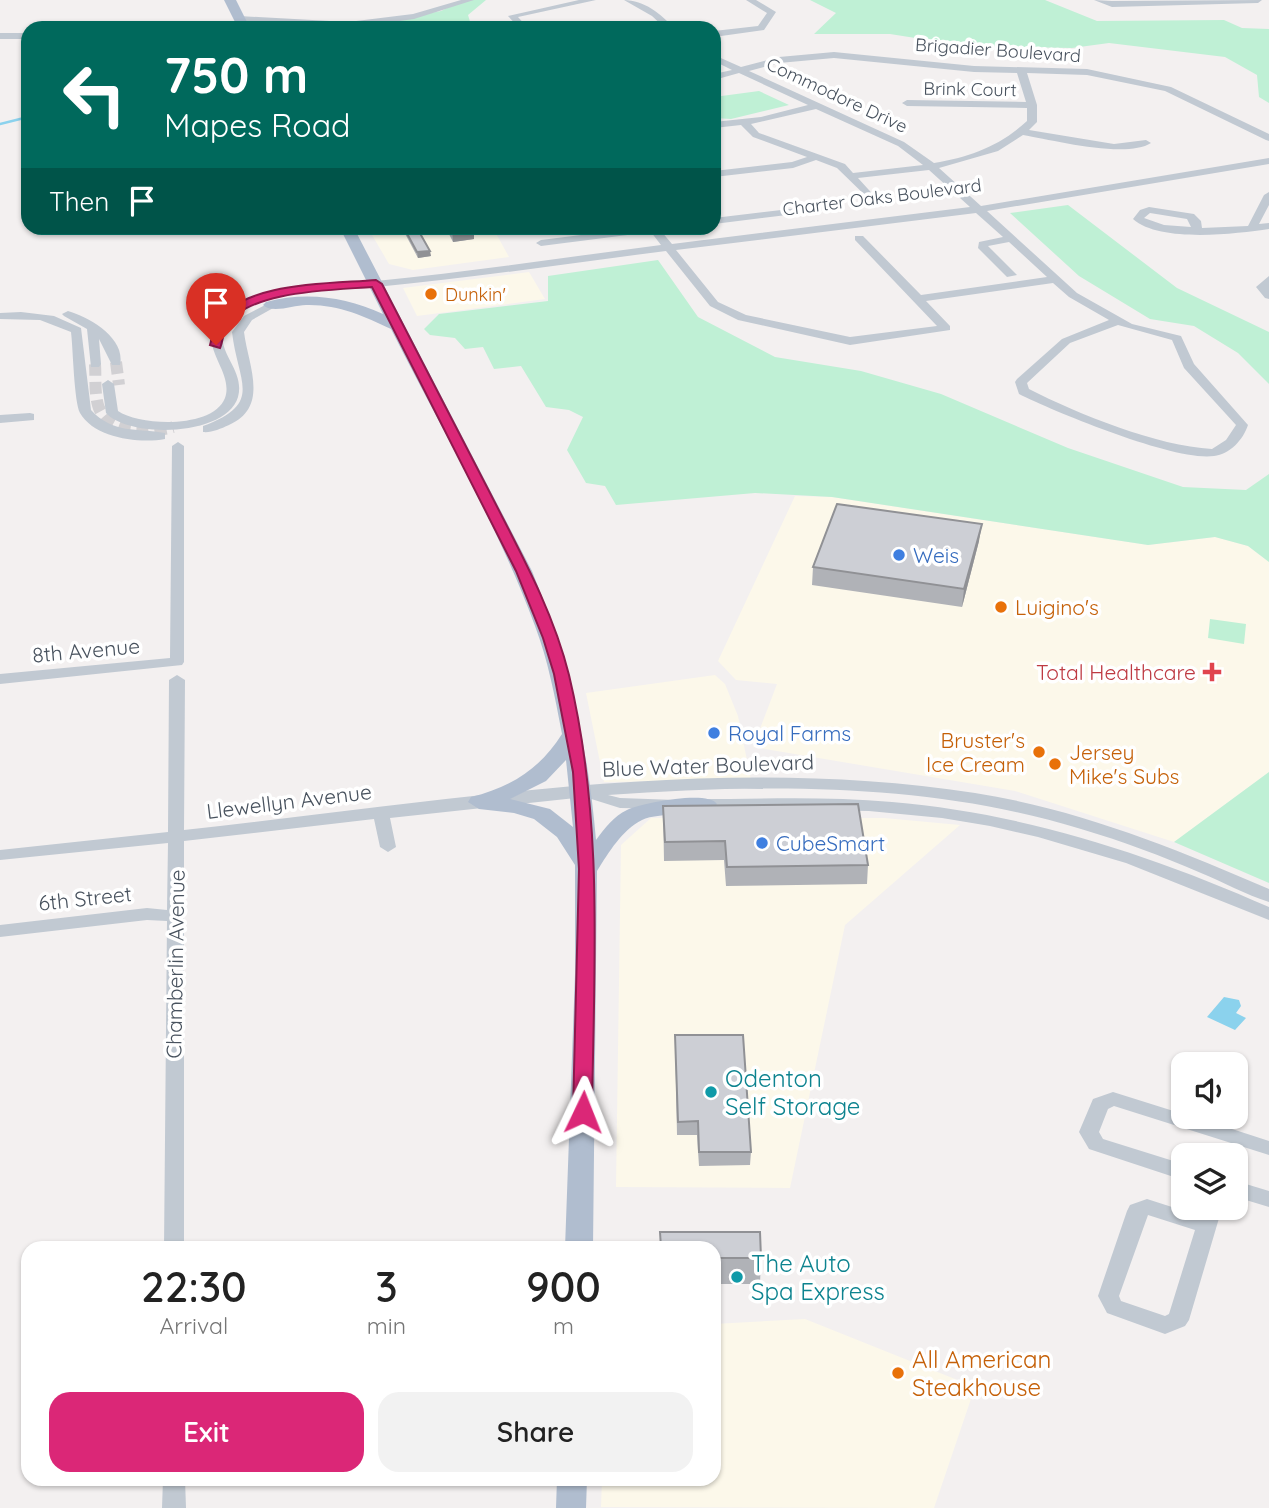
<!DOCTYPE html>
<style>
:root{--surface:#fff;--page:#f2f2f2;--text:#222;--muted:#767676;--accent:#db2777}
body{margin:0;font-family:Quicksand,sans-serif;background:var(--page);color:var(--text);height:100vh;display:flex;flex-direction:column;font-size:26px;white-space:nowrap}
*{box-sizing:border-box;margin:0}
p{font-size:23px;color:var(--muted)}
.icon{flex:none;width:38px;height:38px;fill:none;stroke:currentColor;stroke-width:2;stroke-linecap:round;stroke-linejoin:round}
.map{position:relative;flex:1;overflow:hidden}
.drawer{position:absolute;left:21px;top:1241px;width:700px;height:245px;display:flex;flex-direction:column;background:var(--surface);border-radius:21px;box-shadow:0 2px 5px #0004}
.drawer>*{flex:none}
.hud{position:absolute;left:21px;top:21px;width:700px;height:214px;border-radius:21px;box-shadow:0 2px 5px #0004;background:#00695c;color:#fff;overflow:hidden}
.buttons{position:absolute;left:1171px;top:1052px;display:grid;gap:14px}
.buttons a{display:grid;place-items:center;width:77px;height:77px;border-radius:14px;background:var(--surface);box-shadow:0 2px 5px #0004;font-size:35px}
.pin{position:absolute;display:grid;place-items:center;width:60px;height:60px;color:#fff;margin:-72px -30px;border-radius:50% 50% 50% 0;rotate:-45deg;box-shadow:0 0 7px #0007}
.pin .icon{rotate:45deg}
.me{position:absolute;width:77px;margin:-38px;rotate:2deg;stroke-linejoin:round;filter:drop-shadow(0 0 5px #0008)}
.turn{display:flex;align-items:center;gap:24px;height:147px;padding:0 28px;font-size:32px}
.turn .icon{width:91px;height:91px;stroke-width:2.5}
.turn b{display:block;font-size:49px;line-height:60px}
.then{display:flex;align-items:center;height:66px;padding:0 28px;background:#0003;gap:14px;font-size:26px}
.eta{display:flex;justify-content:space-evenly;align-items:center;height:119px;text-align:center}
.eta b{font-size:42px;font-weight:600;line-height:49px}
.button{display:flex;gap:14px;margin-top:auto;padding:14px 28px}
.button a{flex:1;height:80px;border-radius:21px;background:var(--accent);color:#fff;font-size:28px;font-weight:600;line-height:80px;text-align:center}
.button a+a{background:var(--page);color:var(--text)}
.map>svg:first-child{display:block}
.commercial{fill:#fcf8ea}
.green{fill:#bff0d5}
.water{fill:#8bd2ed}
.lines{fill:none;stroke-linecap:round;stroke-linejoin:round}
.stream{stroke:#8bd2ed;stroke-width:2.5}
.minor-tunnel{stroke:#d1d0d3;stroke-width:12;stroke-dasharray:12 6;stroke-linecap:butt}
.minor{fill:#c1c9d2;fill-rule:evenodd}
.major{fill:#b0bdcf;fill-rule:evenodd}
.wall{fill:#b0b2b7}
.shaded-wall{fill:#909195}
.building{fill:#cdcfd5;stroke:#909195;stroke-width:2}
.route{fill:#db2777;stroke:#8e194d;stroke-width:2}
.food-dot{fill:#e8710a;stroke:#fff;stroke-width:2.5}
.shop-dot{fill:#3f7fe0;stroke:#fff;stroke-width:2.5}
.health-dot{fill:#e0444e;stroke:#fff;stroke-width:2.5}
.culture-dot{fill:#0f9aa8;stroke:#fff;stroke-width:2.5}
.labels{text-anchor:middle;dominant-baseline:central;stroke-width:7;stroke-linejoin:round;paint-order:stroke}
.far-street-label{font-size:18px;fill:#48525e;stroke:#fff}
.far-food-label{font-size:18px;fill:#c56008;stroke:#fff;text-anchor:start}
.shop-label{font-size:21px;fill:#366cbe;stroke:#fff;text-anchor:start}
.food-label{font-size:21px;fill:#c56008;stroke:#fff;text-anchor:start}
.street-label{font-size:21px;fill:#48525e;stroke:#fff}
.health-label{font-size:21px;fill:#be3a42;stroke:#fff;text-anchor:end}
.near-culture-label{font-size:24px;fill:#0d838f;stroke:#fff;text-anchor:start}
.near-food-label{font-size:24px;fill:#c56008;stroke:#fff;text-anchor:start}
</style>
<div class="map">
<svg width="1269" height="1508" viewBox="0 0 1269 1508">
<rect width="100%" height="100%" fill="#f3f0f0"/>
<path class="commercial" d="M368 228H493L509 257 413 270 389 264Z
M529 272 545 299 417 316 403 288Z
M795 496 832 497 1148 545 1215 537 1248 546 1269 562V772L1174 842 1015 791 753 747 777 684 736 680 718 661Z
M715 675 725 684 738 716 751 780 604 782 586 693Z
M651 818H884L960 825 845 925 790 1188 616 1187 621 845Z
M805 1319 975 1387 934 1508 601 1507 602 1479H714V1324Z"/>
<path class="green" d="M463 0H486L468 15 472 28H374L371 24 441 11Z
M810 0H1045L1097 21 1224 20 1242 28 1269 29V103L1259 97 1257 75 1225 57 1109 43 1072 48 966 46 890 34H814L836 13Z
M759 91 789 105 731 119 714 118V97Z
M1068 205 1177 288 1269 332V384L1238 353 1194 326 1150 319 1079 276 1010 213Z
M658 260 698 317 775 357 861 371 941 394 1068 448 1183 487 1246 490 1269 474V562L1248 546 1215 537 1148 545 832 497 755 493 616 505 605 486 586 483 567 450 583 417 569 410 546 407 521 366 494 369 483 347 465 349 455 338 430 335 424 329 439 314 548 301V276Z
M1210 619 1246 624 1244 644 1208 638Z
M1269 772V883L1174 842Z"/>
<path class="water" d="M1224 997 1239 1000 1241 1006 1236 1013 1246 1018 1235 1030 1207 1017Z"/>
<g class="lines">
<path class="stream" d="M0 124 28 117"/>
<path class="minor-tunnel" d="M116 362 119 385
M95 364C96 378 94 395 99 408 109 434 151 433 173 427"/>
<path class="minor" d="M461 0H474L414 19 348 28 239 22 235 19 239 16 348 22 413 14Z
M579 0H596L518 17 528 28H519L508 16Z
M624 0C644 0 661 14 674 28H665L652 16Z
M746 0H756L776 12 764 30 714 37V31L758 26 767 13Z
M1094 0 1112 1 1262 0 1258 3 1112 7Z
M0 33H28V39H0Z
M834 52 974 66 1087 69 1171 87 1269 134V141L1266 140 1165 91 1087 75 1027 73 1037 105V122L1029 130 1114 144 1146 140 1151 143C1126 159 1053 140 1023 135L998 151 939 168 981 206 1269 158V164L987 211 1077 293 1132 324 1181 336 1194 364 1248 425C1243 440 1230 454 1214 456 1176 462 1055 412 1019 394L1015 382 1017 379 1062 339 1109 320 1069 297 1053 283 926 301 950 326V330L850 345 738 320 710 306 666 251C570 263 473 278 376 287 335 291 289 285 251 306 190 340 248 361 238 397 227 436 130 439 106 413L102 384 108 380 114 384 118 411C140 426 213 429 225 398 237 364 172 332 251 298 291 281 334 285 376 281 471 272 566 257 661 245L651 232 541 246 536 243 541 240 637 228H663L661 231 672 244 970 207 929 170 858 178 878 200 873 203 837 168 816 160 793 168 714 177V171L792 162 807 157 753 137 741 125 714 128V122L761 117 808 105 739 73 714 80V74L732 70 714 61V55L741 67 779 57ZM834 58 974 72 1017 73 1026 102 907 100 902 103 907 106 1027 108V121C1000 146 970 157 934 163L904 142 749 71 779 63ZM816 109 898 146 923 165 853 173 845 164 759 133 751 124ZM976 213 1003 237 979 242 978 248 1007 277 1017 275 988 246 1009 242 1047 277 921 295 863 236H855V240L937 326 850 337 746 315 718 302 676 250ZM1118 325 1172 340 1184 368 1236 425 1226 440 1212 449C1157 446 1078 414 1029 389L1027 383 1070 343Z
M1269 192V205L1259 224 1269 223V229C1235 234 1160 243 1133 219L1140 210 1149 207 1194 214 1201 221 1202 228 1248 226 1264 195ZM1150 213 1187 219 1191 227 1164 225 1144 218Z
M824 205 828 206V210L714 224V218Z
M1269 276V299L1265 298 1256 287Z
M271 302 275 303V307L252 320 244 332C248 365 270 407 229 425 220 429 211 433 203 432V426C264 403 238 384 232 332L244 316Z
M68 311C89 317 126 338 120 365H112L99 339 101 364 99 367H91L87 329 64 316 62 314Z
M21 312 54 316 81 328 91 410C113 434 137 428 165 433V439C140 444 94 438 80 413 74 402 73 348 71 332L40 320 0 319V313Z
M30 413 34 414V420L0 423V415Z
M178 442 184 446V662L182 665 0 684V674L170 658 172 446Z
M177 675 185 680 184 830C445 802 713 752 975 793 1077 809 1175 848 1269 889V902C1246 895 1223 882 1201 873 1162 856 1122 841 1081 829 928 782 766 784 608 795L620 798 676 800 678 804 676 808 670 809 620 808 585 797 390 818 396 847 388 852 380 847 374 819 184 841V1248H164L167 921 147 920 0 937V925L147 908 167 910 168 843 0 860V850L168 832 169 680Z
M696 799C761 799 827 796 892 802 1023 813 1149 854 1269 907V920L1126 863 1038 837 990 826 942 818 869 811 690 808 688 804 690 800Z
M1113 1092 1183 1114V1116H1192L1269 1141V1155L1114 1106 1108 1109 1099 1132 1103 1139 1183 1164V1180L1089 1149 1079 1132 1093 1099Z
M1236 1181 1269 1191V1207L1236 1197Z
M1147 1199 1200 1216 1202 1208H1222L1189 1320 1185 1326 1165 1334 1107 1313 1098 1296 1127 1211 1130 1205ZM1148 1215 1195 1230 1169 1314 1165 1316 1121 1301 1119 1296Z
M163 1479H185L186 1508H162Z"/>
<path class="major" d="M224 0H236L250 28H238Z
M340 228H354L532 571C568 659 588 745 596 840 605 828 614 816 627 810 642 803 708 790 717 804 708 818 659 811 642 820 622 830 609 852 597 871L593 1248H565L575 974V865L557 837 534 819 514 813 479 809 468 802 471 797C511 787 540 769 562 734 555 697 548 660 535 626 497 523 440 426 391 329 364 316 337 304 306 305 293 305 273 314 263 305L266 302C307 291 345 297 383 314ZM566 760 573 827 550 809 510 799 546 781Z
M557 1479H587L586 1508H556Z"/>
</g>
<path class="wall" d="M402 228H417L431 256 418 258Z
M446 228H474V239L453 242Z
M979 541 962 607 812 585 813 567Z
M663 806 868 865 867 884 726 886 724 860 664 861Z
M675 1035 751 1152 750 1165 699 1166 697 1135H677Z
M714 1248 761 1258 760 1284H714Z"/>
<path class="shaded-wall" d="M452 228H474V239L453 242Z
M430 251 431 256 418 258 417 252Z
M982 524 979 541 962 607 964 589Z"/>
<path class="building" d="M404 228H417L430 251 417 252Z
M837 504 982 524 964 589 813 567Z
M858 804 868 865 727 867 725 841 665 842 663 806Z
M675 1035H743L751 1152H699L698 1121 678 1122Z
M660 1232H760L761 1258H714V1248H661Z"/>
<path class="route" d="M376 280 382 284C417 353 453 422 489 491 519 550 553 610 569 675 604 821 594 963 592 1112L583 1119 573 1112 579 869 573 772 554 674 543 638 516 571 372 287C336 290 245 290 226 327 223 333 223 341 220 348L210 345C212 339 212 330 216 324 241 281 332 284 376 280Z"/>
<g class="food-dot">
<circle cx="431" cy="294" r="7"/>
<circle cx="1001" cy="607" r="7"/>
<circle cx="1039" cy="752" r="7"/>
<circle cx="1055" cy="764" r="7"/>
<circle cx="898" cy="1373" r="7"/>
</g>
<g class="shop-dot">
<circle cx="899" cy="555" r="7"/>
<circle cx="714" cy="733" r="7"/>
<circle cx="762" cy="843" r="7"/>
</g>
<path class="health-dot" d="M1208.5 661.5h7v7h7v7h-7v7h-7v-7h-7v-7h7z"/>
<g class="culture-dot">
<circle cx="711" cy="1092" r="7"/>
<circle cx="737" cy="1277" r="7"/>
</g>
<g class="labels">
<g class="far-street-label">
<text transform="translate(998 50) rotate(4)">Brigadier Boulevard</text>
<text transform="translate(970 89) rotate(1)">Brink Court</text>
<text transform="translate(837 95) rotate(25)">Commodore Drive</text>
<text transform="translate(882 197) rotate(-7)">Charter Oaks Boulevard</text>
</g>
<g class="far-food-label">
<text x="445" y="294">Dunkin'</text>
</g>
<g class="shop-label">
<text x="913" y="555">Weis</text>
<text x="728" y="733">Royal Farms</text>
<text x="776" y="843">CubeSmart</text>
</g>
<g class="food-label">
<text x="1015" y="607">Luigino's</text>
<text x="1025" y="740" text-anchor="end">Bruster's<tspan x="1025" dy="24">Ice Cream</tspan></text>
<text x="1069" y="752">Jersey<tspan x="1069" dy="24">Mike's Subs</tspan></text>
</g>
<g class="street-label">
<text transform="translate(86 650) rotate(-5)">8th Avenue</text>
<text transform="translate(708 765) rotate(-2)">Blue Water Boulevard</text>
<text transform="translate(289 801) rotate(-7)">Llewellyn Avenue</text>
<text transform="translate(85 898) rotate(-6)">6th Street</text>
<text transform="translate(175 964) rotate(-89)">Chamberlin Avenue</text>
</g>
<g class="health-label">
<text x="1196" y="672">Total Healthcare</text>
</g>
<g class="near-culture-label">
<text x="725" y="1078">Odenton<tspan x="725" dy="28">Self Storage</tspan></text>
<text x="751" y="1263">The Auto<tspan x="751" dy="28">Spa Express</tspan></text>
</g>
<g class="near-food-label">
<text x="912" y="1359">All American<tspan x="912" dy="28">Steakhouse</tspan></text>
</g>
</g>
</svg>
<div class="buttons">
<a><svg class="icon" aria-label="sound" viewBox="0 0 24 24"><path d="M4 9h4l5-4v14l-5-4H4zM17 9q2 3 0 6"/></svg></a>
<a><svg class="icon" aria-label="layers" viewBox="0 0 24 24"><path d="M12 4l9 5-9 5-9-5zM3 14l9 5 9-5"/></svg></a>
</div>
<div class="pin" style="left:216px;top:345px;background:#d93025"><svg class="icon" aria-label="arrive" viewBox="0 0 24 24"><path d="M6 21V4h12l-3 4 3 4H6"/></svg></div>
<svg class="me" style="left:583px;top:1112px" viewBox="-20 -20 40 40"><path d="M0-17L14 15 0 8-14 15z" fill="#db2777" stroke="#fff" stroke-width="4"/></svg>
<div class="hud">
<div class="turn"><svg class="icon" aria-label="left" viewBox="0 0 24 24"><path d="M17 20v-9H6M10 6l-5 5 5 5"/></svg><div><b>750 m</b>Mapes Road</div></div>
<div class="then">Then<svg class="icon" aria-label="arrive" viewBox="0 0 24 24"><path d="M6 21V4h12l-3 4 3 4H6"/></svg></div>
</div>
<section class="drawer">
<div class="eta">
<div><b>22:30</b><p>Arrival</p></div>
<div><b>3</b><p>min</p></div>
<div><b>900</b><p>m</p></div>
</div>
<div class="button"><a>Exit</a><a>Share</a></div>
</section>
</div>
